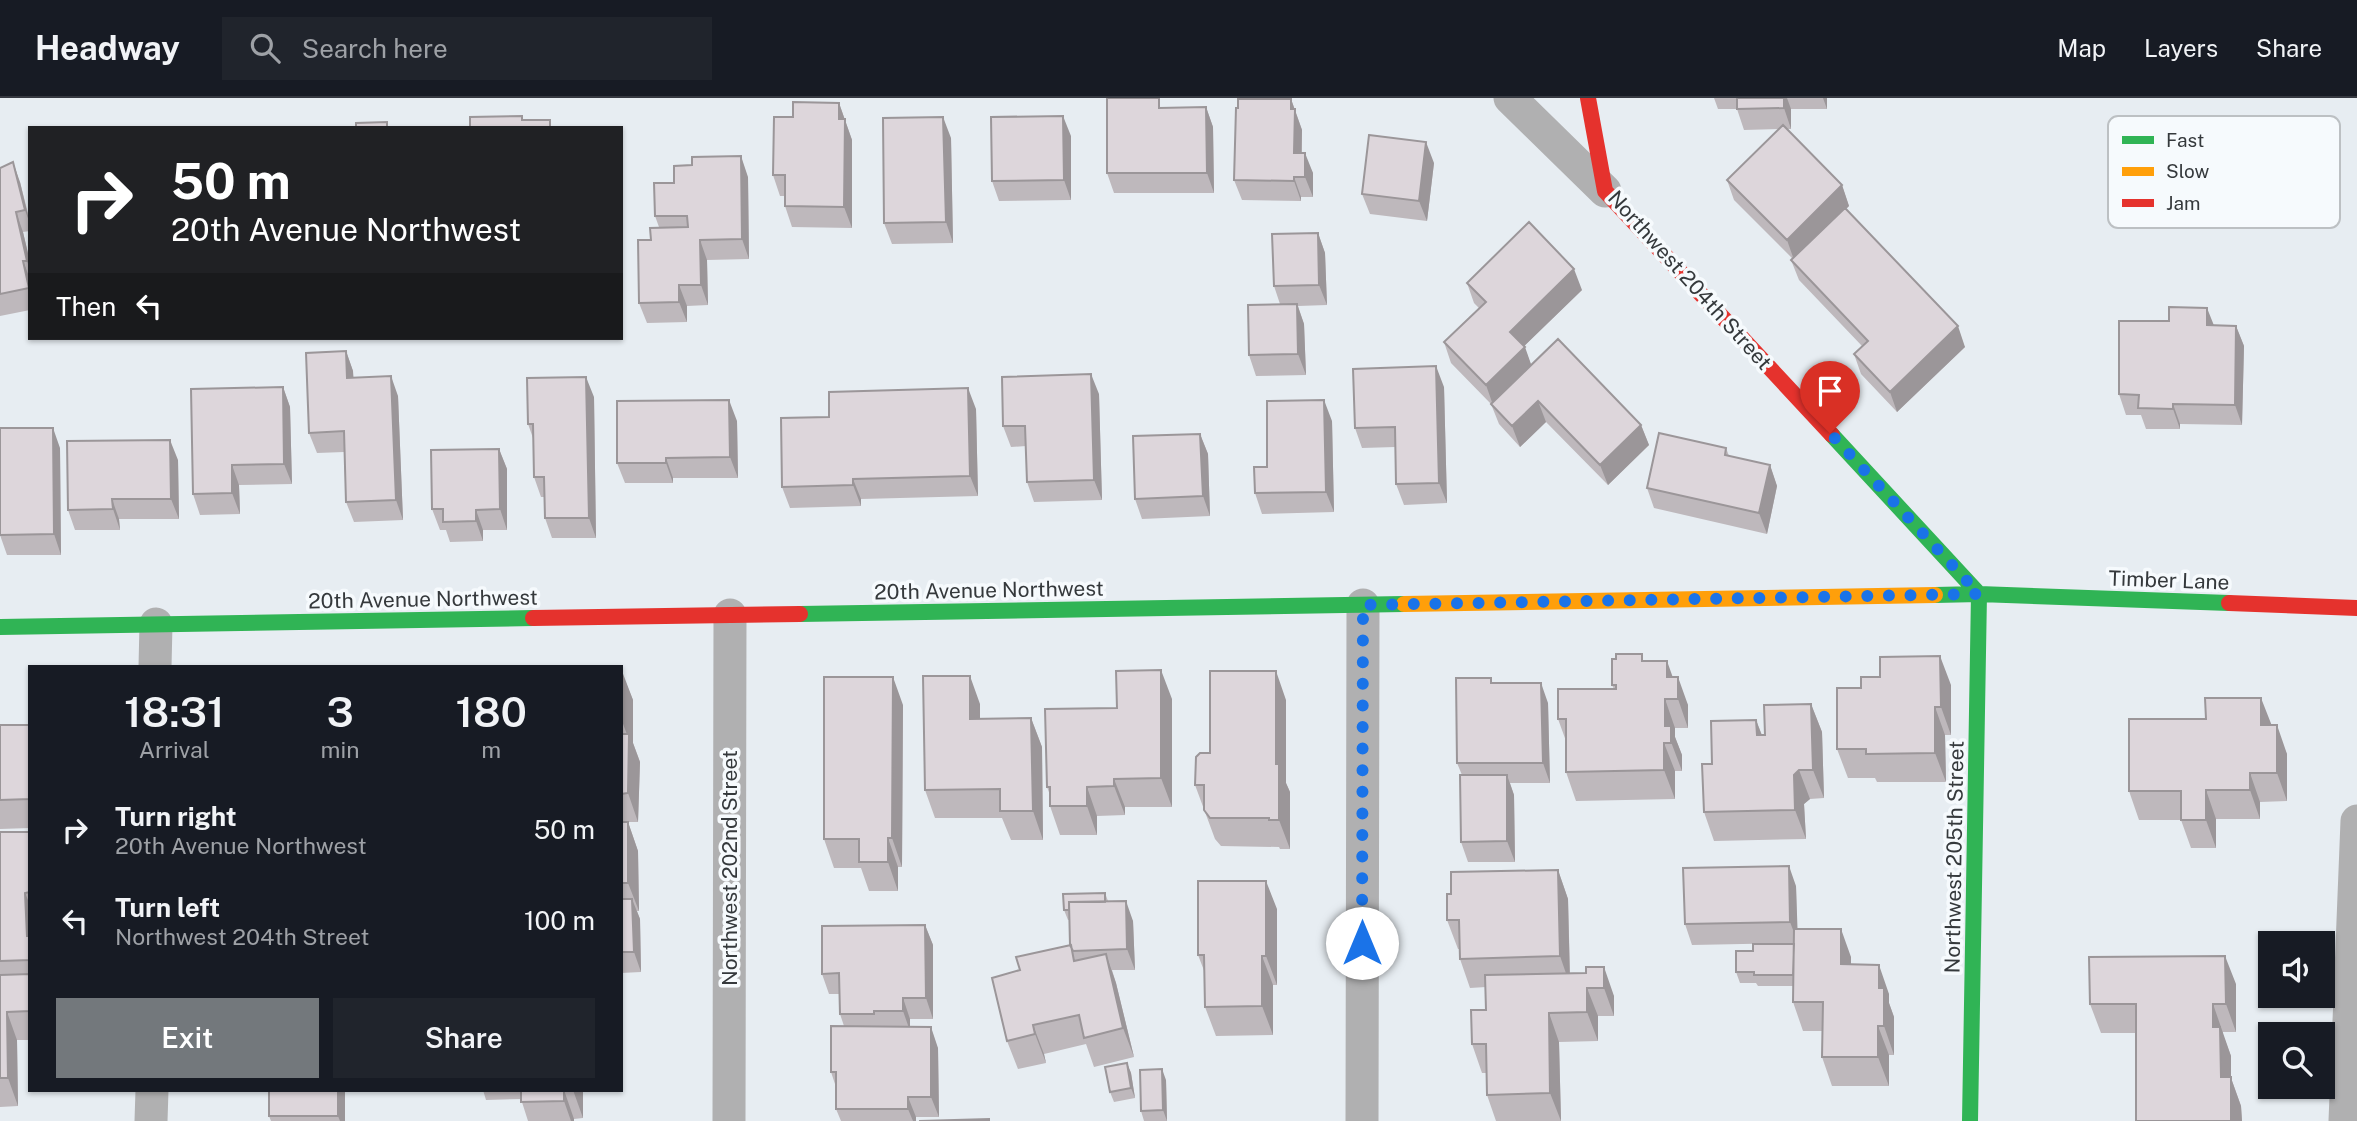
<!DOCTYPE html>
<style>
:root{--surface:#171b24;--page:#20242c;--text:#f1f3f6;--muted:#9ea1a6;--line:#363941;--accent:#73787c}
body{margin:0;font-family:"Public Sans",sans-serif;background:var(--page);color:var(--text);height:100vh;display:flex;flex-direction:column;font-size:26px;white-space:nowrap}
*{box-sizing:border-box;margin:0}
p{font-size:23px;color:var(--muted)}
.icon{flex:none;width:38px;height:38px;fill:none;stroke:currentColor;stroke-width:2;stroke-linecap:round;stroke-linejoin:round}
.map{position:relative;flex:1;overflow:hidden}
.details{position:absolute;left:28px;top:567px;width:595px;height:427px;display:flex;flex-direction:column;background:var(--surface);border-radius:0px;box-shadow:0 2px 5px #0004}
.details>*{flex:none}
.banner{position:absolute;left:28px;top:28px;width:595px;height:214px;border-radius:0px;box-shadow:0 2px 5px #0004;background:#202124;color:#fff;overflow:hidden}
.buttons{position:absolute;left:2258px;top:833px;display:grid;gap:14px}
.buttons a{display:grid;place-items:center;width:77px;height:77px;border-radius:0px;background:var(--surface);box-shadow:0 2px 5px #0004;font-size:35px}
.pin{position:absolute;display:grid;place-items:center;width:60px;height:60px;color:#fff;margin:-72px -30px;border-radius:50% 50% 50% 0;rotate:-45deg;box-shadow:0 0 7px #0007}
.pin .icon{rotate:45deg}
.me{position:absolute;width:77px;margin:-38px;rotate:0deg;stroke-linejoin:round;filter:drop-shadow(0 0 5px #0008)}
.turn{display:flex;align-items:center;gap:24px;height:147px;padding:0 28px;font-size:32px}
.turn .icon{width:91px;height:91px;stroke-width:2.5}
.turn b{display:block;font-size:49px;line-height:60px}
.then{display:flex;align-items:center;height:66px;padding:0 28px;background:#0003;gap:14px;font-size:26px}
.eta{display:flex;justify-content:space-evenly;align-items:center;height:119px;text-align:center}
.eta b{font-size:42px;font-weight:600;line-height:49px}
.primary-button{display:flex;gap:14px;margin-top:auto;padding:14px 28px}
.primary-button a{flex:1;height:80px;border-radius:0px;background:var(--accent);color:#fff;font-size:28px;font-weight:600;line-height:80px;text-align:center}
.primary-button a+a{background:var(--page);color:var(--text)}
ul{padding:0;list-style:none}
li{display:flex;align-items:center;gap:21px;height:91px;padding:0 28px}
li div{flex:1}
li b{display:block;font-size:26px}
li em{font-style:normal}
header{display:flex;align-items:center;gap:42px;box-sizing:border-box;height:98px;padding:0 35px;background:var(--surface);border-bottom:2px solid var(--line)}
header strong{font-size:33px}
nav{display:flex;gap:38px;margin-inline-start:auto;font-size:24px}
.search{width:490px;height:63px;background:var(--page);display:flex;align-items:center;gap:18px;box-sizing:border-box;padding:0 24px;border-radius:0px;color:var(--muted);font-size:26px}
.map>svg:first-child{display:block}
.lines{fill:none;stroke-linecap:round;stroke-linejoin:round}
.street{stroke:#b0b0b1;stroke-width:33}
.fast{stroke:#30b455;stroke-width:16}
.slow{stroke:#ff9f0a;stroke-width:16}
.jam{stroke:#e5322d;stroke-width:16}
.wall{fill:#beb8bc}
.shaded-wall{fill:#9b9699}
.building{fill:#ddd6db;stroke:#9b9699;stroke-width:2}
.route{stroke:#1a73e8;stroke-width:12;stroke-dasharray:0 21.6}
.labels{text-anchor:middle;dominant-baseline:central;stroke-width:7;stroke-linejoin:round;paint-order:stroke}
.street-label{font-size:21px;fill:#35393c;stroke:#f6fafd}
.key{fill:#f6fafd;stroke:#bcc0c3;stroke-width:2}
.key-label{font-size:19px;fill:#35393c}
</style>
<header>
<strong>Headway</strong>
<div class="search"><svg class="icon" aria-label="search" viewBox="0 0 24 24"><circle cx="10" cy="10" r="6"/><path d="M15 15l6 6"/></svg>Search here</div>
<nav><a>Map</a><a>Layers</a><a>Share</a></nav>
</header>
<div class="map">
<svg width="2357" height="1023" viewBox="0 0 2357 1023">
<rect width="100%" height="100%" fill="#e7edf2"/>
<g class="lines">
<path class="street" d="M1510 0 1605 93
M155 569 156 526
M151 1023 152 992
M729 1023 730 517
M1362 1023 1363 507
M2345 1023 2357 723"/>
<path class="fast" d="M1832 337 1979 496
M1935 497 1979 496 2229 505
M800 516 1404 506
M0 529 533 520
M1970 1023 1979 496"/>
<path class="slow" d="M1404 506 1935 497"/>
<path class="jam" d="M1588 0 1605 93 1832 337
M2229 505 2357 510
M533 520 800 516"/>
</g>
<path class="wall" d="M1714 0H1827V11H1791V31H1786L1842 87 1849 108 1846 111 1965 249 1897 314 1861 276 1854 256 1862 248 1799 182 1791 162 1793 161 1734 102 1727 82 1779 31 1744 32 1737 11H1718Z
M1291 1 1302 32V55L1313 75V99H1301V103L1242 102 1234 82Z
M839 5 852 42V130L792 129 785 108V98H780L773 77 793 19Z
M1163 9H1206L1213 29 1214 95H1114L1107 75Z
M1071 38V102L999 103 992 83Z
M951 40 953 145 892 146 884 125Z
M1434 65 1427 123 1370 116 1362 96Z
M0 70 20 84 30 123V133L23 134 30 164V212L0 218Z
M748 79 749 161 707 162 708 207 687 208V224L647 225 639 205 651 142 659 129 655 118 674 85Z
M1318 135 1325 155 1327 207 1298 208 1304 226 1306 277 1256 278 1249 257 1280 206 1274 188Z
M1467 185 1582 192 1524 248 1531 267 1641 327 1649 347 1608 387 1546 324 1520 349 1499 326 1491 306 1451 265 1444 244 1479 210 1474 205Z
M2214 227 2236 228 2244 248 2242 327 2180 326V331H2146L2141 317H2126L2119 296Z
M346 253 353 273V280L398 298 403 422 354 424 346 404 344 354 317 355 309 335Z
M283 289 290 309 292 386 239 387 240 416 200 417 193 396Z
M1444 289 1447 405 1404 407 1396 386 1395 349 1362 350 1355 330Z
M1099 296 1102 402 1034 404 1027 384 1026 348 1011 349 1003 328Z
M594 299 596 440H552L545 420V399H541L534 379 533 340 528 326Z
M976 311 978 398 861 401V408L790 410 782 389 829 319Z
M737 323 738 380H673V385H625L617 365Z
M1332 323 1334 414 1262 416 1255 395 1267 369Z
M1200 336 1208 356 1210 418 1142 421 1135 401Z
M60 350 61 457H7L0 437Z
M1726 350 1729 358 1770 367 1777 388 1767 436 1654 410 1647 390Z
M499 351 507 371V432H483V443L450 444 446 432H440L432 411Z
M178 362 179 421H119L120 432H75L68 412Z
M1645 563 1673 579 1688 607V630H1675V639L1682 657V673H1675V701L1576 703 1566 674V643L1558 621 1614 591 1612 587Z
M621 573 633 602V645L640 664 638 724H621Z
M1493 585 1548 605 1550 685H1510L1514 697 1515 764H1468L1461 744 1462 677 1457 665Z
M1951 587V637H1945L1946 684H1877L1875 680H1848L1837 651 1861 590Z
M1172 601V709H1125V717L1097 718V737H1060L1050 708V697L1047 689 1117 610Z
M1286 602V685L1290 694V751H1280L1279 749 1221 748 1215 741 1195 687 1210 655Z
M980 606V621L1031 620 1042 649 1043 742H1011L1002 720H935L925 692Z
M1811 606 1822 634 1824 700 1810 701 1804 706 1806 741 1714 743 1704 714 1712 666 1756 622 1762 637H1765Z
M903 607 902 769H898V793H869L861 770H834L824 741Z
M0 627H30V730L0 731Z
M2271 627 2287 656V703L2260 704V721H2216V750H2191L2181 722H2139L2129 693Z
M621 724H628L638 753 639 813H637L640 821 641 874 621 875Z
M0 734H30V942H17L18 1008 0 1009Z
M1558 772 1568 801 1570 875H1586L1614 898V918H1598V943L1559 944 1561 1023H1496L1487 997 1486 975H1482L1472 946 1486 912V889L1470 890 1460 861V851H1458L1447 822 1451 796Z
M1796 788 1797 831 1851 859V866L1889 896V905L1894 919V957H1889V988H1832L1822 959V933H1803L1793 904V888H1758L1756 885H1740L1736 874 1753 853 1794 846V845L1692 847 1685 826Z
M1105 795 1108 803 1133 823 1135 872H1112L1116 885 1134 959 1094 969 1086 946 1044 956 1046 965 1018 971 1007 943 1020 872 1070 847 1069 822H1068L1064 812Z
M1277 811V887H1273V937L1216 938 1205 909V875L1198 857Z
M925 827 933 847V921H910V929L938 950 939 1019H916V1023H841L836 1011V989L831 974 844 928 840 916V896H829L822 876Z
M2236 886V934H2223V937L2231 958V980L2241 1008 2242 1023H2136V935H2101L2090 906Z
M1127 965 1131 975 1135 1000 1114 1004 1110 994Z
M1166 982 1167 1023H1144L1141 1013Z
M345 992V1023H271L269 1018Z
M483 992H583V1020L574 1021V1023H528L521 1001 486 1002Z"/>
<path class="shaded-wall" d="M1784 0H1787L1791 11V31L1784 10Z
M1823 0H1827V11Z
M1291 1 1302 32 1301 75 1294 55Z
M839 5 852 42V130L844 109 839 21Z
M1206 9 1213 29 1214 95 1207 75Z
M1063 18 1071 38V102L1064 82Z
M943 19 951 40 953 145 946 124Z
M1426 44 1434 65 1427 123 1419 103Z
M1305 55 1313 75V99L1305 79Z
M741 58 748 79 749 161 742 141Z
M13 64 20 84 30 126 25 112Z
M1294 79 1301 99V103L1294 83Z
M1842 87 1849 108 1794 162 1787 142Z
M16 114 23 134 30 164V171L27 163Z
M1318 135 1325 155 1327 207 1319 187Z
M700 142 707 162 708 207 701 187Z
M23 163 30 181V192Z
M1574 171 1582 192 1518 254 1510 234Z
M679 187 687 208V224L679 204Z
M1297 206 1304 226 1306 277 1298 256Z
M2207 210 2215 230 2207 227Z
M1958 228 1965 249 1897 314 1890 294Z
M2236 228 2244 248 2242 327 2235 307Z
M1525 249 1532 269 1493 307 1486 287Z
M346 253 353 273 355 300 347 280Z
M1436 268 1444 289 1447 405 1439 385Z
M1091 276 1099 296 1102 402 1094 382Z
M391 278 398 298 403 422 396 402Z
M586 279 594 299 596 440 589 420Z
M283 289 290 309 292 386 284 366Z
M968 290 976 311 978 398 970 378Z
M729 302 737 323 738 380 730 359Z
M1324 302 1332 323 1334 414 1326 394Z
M1538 303 1546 324 1520 349 1512 328Z
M2173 306 2180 326V331L2173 311Z
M1641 327 1649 347 1608 387 1600 367Z
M53 330 60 350 61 457 54 436Z
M1200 336 1208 356 1210 418 1203 398Z
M170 342 178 362 179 421 171 401Z
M499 351 507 371V432L500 411Z
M666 360 673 380V385L666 365Z
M232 367 239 387 240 416 232 395Z
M1770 367 1777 388 1767 436 1759 415Z
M853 381 861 401V408L853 387Z
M112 401 119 421 120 432 113 411Z
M476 412 483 432V443L476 423Z
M1940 558 1951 587V637L1941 609Z
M1667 563 1677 591 1667 579Z
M1161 572 1172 601V709L1161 680Z
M622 573 633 602V645L640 664 638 724 628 695 629 642 622 623Z
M1276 573 1286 602V685L1290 694V751L1279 722 1276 666Z
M970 578 980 606V650L970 621Z
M893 579 903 607 902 769 892 740Z
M1678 579 1688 607V630L1678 601Z
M1541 585 1548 605 1550 685 1543 665Z
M2261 600 2272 628 2261 627Z
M1665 601 1675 630V639L1682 657V673L1665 628Z
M1811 606 1822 634 1824 700 1813 672Z
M1935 609 1945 637 1946 684 1935 655Z
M1031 620 1042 649 1043 742 1033 713Z
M1756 622 1767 651 1757 637Z
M2277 627 2287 656V703L2277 675Z
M1664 645 1675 673V701L1664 672Z
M1799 672 1810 701 1804 706 1806 741 1795 712 1794 677Z
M2250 675 2260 704V721L2250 692Z
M1507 677 1514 697 1515 764 1507 743Z
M1114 681 1125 709V717L1114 688Z
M1087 689 1097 718V737L1087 708Z
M2206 692 2216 721V750L2206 722Z
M628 724 638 753 639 813 628 785Z
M888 740 898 769V793L888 764Z
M1789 768 1796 788 1798 845 1790 824Z
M1558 772 1568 801 1570 887 1560 858Z
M1266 783 1277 811V887L1266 858Z
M25 795 30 807V847L27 838Z
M632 801 640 821 641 874 634 854Z
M1126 803 1133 823 1135 872 1127 851Z
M925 827 933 847V921L926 900Z
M1841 831 1851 859V895L1841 866Z
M1106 856 1116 885 1134 959 1123 930Z
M1262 858 1273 887V937L1262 908Z
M2225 858 2236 886V934L2226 906Z
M1879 867 1889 896V905L1894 919V957L1884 928 1879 890Z
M1604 869 1614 898V918L1604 890Z
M1587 890 1598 918V943L1587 914Z
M903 900 910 921V933L903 913Z
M2213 906 2231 958V980L2241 1008 2242 1023H2231L2221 979 2213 929Z
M7 914 17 942 18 1008 8 980Z
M1549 915 1559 944 1561 1023 1550 995Z
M1033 927 1044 956 1046 965 1035 936Z
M1878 928 1889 957V988L1878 959Z
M931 929 938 950 939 1019 931 999Z
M1127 965 1131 975 1135 1000 1131 990Z
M1162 971 1166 982 1167 1023 1163 1012Z
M338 992H345V1023H340L338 1018Z
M564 992 574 1021V1023H571L564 1003Z
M573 992H583V1020Z
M908 999 916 1019V1023H913L908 1011Z"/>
<path class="building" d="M1107 0H1159V10L1206 9 1207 75H1107Z
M1737 0H1784V10L1737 11Z
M1238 1H1291V11H1295L1294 55H1305V79H1294V83L1234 82 1236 10H1238Z
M793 4 839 5V21H845L844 109 785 108V77H773L774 19H793Z
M522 18V22H550V30H470V19Z
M1063 18 1064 82 992 83 991 19Z
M943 19 946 124 884 125 883 20Z
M387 24V30H356V25Z
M1783 27 1842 87 1787 142 1727 82Z
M1369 37 1426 44 1419 103 1362 96Z
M741 58 742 141 700 142 701 187H679V204L639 205 638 142H651L650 130 688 129 687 118H655L654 85H674V68L692 67V59Z
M13 64 25 112 16 114 27 163H23L29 190 0 196V70Z
M1845 110 1958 228 1890 294 1854 256 1868 243 1791 162Z
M1529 124 1574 171 1510 234 1525 249 1486 287 1444 244 1486 204 1467 185Z
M1318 135 1319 187 1274 188 1272 136Z
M1297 206 1298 256 1249 257 1248 207Z
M2169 209 2207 210V227L2236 228 2235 307 2173 306V311L2138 310 2139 297 2119 296V223H2169Z
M1558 241 1641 327 1600 367 1538 303 1512 328 1491 306Z
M346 253 347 280 391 278 396 402 346 404 344 333 309 335 306 255Z
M1436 268 1439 385 1396 386 1395 329 1355 330 1353 271Z
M1091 276 1094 382 1027 384 1025 328H1003L1002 279Z
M586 279 589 420H545L544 379H534L533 326H528L527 280Z
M283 289 284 366 232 367V395L193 396 191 291Z
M968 290 970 378 853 381V387L782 389 781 320 829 319V294Z
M729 302 730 359 666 360V365H617V303Z
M1324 302 1326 394 1255 395 1254 369H1267V303Z
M0 330H53L54 436 0 437Z
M1659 335 1726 350 1725 357 1770 367 1759 415 1647 390Z
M1200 336 1203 398 1135 401 1133 338Z
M170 342 171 401H112L113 411 68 412 67 343Z
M499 351 500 411 476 412V423L443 424V411H432L431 352Z
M1616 556H1642V563H1667V579H1678V601H1665V628H1671V645H1664V672L1566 674V621H1558V591H1616V587H1612V561H1616Z
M1940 558 1941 609H1935V655L1866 656V651H1837V590H1861V579H1880V559Z
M1161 572V680L1114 681V688L1087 689V708H1050V689H1047L1045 611 1117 610 1116 573Z
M621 573H622V623H621Z
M1210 573H1276V666H1279V722H1269V720H1210L1204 712V687H1195L1196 659 1200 655H1210Z
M923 578H970V621L1031 620 1033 713H1000V691L925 692Z
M824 579H893L892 740H888V764H859V741H824Z
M1456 580H1491V585H1541L1543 665H1457Z
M2205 600H2261V627H2277V675H2250V692H2206V722H2181V693H2129V621H2206Z
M1811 606 1813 672H1799L1794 677 1795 712 1704 714 1702 666H1712L1711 623 1756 622 1757 637H1765L1764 607Z
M0 627H30V701L0 702Z
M621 636H629L628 695 621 696Z
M1460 677H1507V743L1461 744Z
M621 724H628V785H621Z
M0 734H30V794L25 795 27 838H30V862L0 863Z
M1789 768 1790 824 1685 826 1683 770Z
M1558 772 1560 858 1460 861 1459 822H1447V796H1451V774Z
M1198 783H1266V858H1262V908L1205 909 1204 857H1198Z
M1105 795V804H1069V812H1064L1063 796Z
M621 801H632L634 854H621Z
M1126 803 1127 851 1073 853 1070 847 1069 804Z
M925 827 926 900H903V913H874V916H840L839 875 822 876V828Z
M1794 831H1841V866L1879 867V890H1884V928H1878V959H1822L1823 904H1793Z
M1753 846H1794L1793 877H1754V874H1736V853H1753Z
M1071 847 1074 863 1106 856 1123 930 1084 940 1079 917 1033 927 1035 936 1007 943 992 880 1020 872 1016 859Z
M2225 858 2226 906H2213V929H2220L2221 979H2231V1023H2136V906H2090L2089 859Z
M1586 869H1604V890H1587V914L1549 915 1550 995 1487 997 1486 946H1472L1471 912H1486L1485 877 1586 875Z
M30 876V913L7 914 8 980H0V877Z
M831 928 931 929V999H908V1011H836V974H831Z
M1127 965 1131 990 1110 994 1105 969Z
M1162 971 1163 1012 1141 1013 1140 972Z
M269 992H338V1018H269Z
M521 992H564V1003L521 1004Z
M989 1021V1023H919Z"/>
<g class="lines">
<path class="route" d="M1362 845 1363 507 1979 496 1830 335"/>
</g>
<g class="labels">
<g class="street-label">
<text transform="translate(1690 182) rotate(48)">Northwest 204th Street</text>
<text transform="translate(2169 482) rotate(2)">Timber Lane</text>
<text transform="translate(989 492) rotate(-1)">20th Avenue Northwest</text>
<text transform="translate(423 501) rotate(-1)">20th Avenue Northwest</text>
<text transform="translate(1954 759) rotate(-89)">Northwest 205th Street</text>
<text transform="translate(729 770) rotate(-90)">Northwest 202nd Street</text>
</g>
</g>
<rect x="2108" y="18" width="232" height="112" rx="10" class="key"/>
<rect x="2122" y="38" width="32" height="8" fill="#30b455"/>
<rect x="2122" y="69" width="32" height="9" fill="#ff9f0a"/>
<rect x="2122" y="101" width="32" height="8" fill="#e5322d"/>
<g class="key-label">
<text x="2166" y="49">Fast</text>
<text x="2166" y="80">Slow</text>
<text x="2166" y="112">Jam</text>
</g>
</svg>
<div class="buttons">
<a><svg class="icon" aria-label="sound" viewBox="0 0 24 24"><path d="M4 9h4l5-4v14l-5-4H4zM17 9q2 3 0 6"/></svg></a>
<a><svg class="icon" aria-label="search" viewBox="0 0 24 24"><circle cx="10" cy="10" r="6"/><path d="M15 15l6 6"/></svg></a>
</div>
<div class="pin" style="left:1830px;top:335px;background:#d93025"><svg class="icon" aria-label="arrive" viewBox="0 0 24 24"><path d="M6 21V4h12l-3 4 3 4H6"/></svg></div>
<svg class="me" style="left:1362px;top:845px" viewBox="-20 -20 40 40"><circle r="19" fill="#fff"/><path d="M0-13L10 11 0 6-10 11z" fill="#1a73e8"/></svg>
<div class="banner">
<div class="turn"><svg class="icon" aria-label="right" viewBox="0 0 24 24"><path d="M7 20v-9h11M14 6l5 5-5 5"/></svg><div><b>50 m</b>20th Avenue Northwest</div></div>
<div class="then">Then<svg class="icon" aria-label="left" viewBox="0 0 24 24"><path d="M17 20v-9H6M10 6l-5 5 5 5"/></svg></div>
</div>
<section class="details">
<div class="eta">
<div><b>18:31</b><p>Arrival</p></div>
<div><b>3</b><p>min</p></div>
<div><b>180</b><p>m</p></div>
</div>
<ul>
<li><svg class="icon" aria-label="right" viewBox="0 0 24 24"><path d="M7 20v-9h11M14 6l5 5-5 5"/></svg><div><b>Turn right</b><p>20th Avenue Northwest</p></div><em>50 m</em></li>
<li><svg class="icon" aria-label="left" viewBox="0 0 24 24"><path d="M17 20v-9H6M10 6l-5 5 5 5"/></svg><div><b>Turn left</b><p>Northwest 204th Street</p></div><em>100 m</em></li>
</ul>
<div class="primary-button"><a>Exit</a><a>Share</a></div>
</section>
</div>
